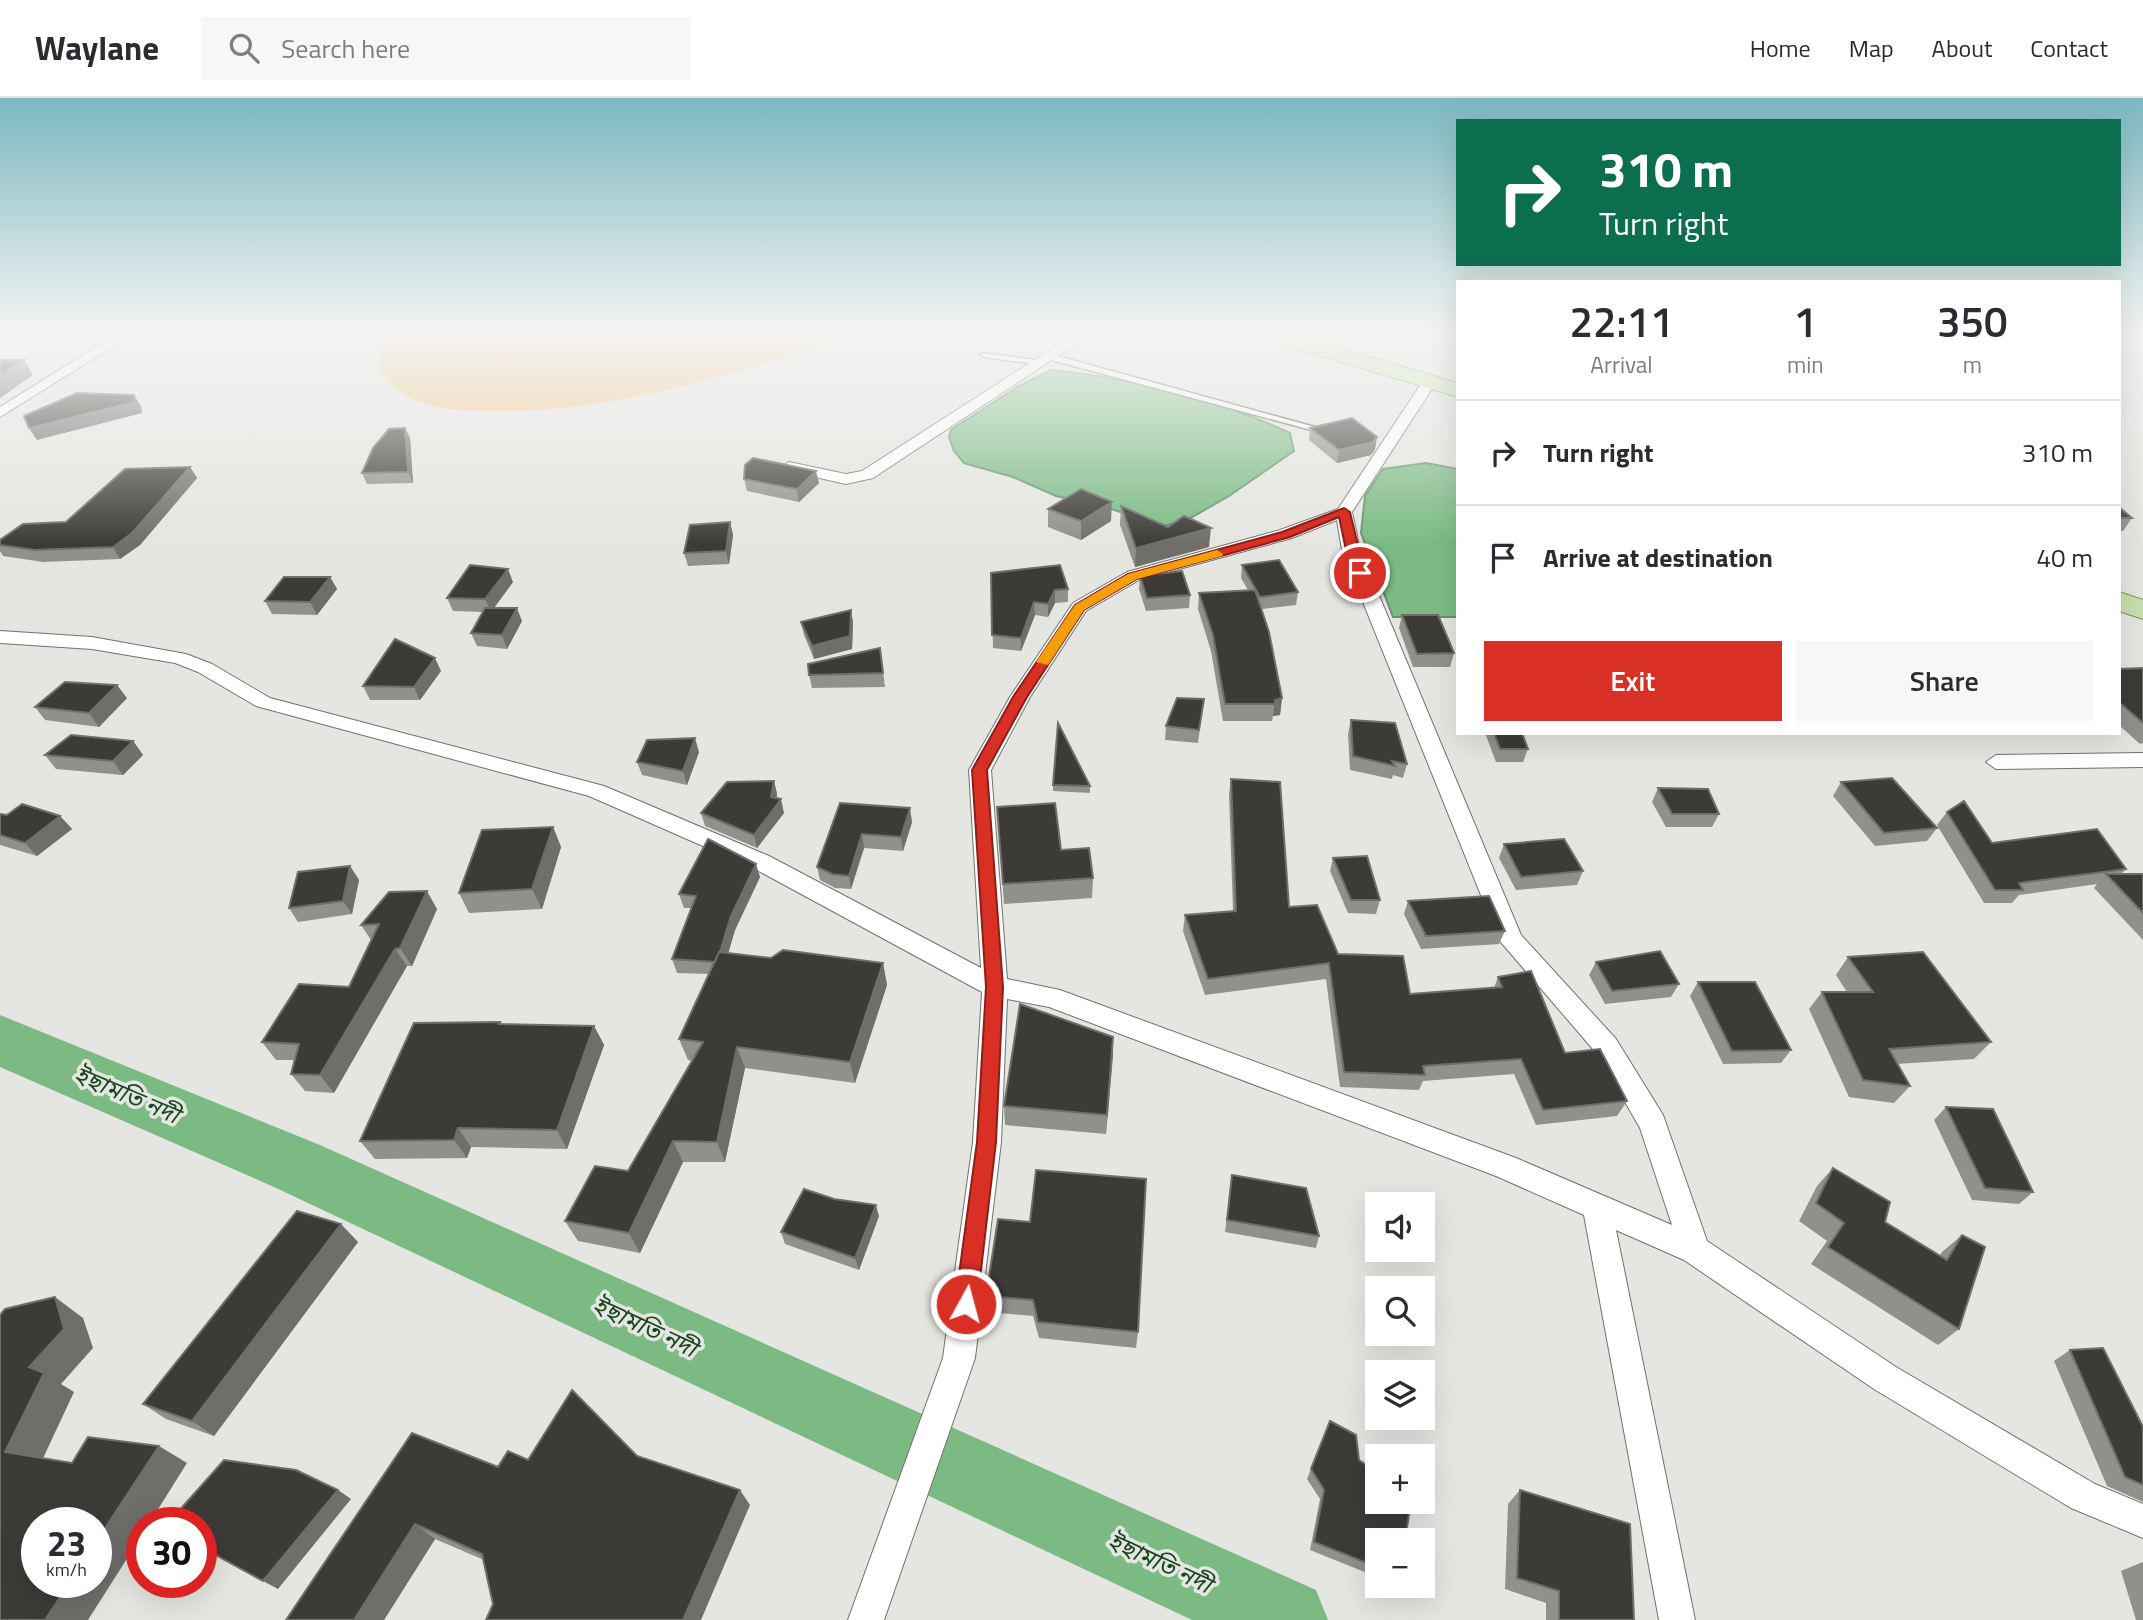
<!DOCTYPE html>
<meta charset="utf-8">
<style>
:root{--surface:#fff;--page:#f7f7f7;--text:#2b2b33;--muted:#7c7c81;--line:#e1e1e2;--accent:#d93025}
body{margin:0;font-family:"Titillium Web","Noto Sans Bengali",sans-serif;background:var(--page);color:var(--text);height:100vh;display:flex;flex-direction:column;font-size:26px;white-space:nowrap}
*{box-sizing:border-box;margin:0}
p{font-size:23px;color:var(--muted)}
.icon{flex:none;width:38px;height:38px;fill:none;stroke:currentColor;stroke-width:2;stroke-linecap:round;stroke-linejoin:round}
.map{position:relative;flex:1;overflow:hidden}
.panel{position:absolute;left:1456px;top:182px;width:665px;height:455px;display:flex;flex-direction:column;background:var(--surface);border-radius:0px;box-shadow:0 7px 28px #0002}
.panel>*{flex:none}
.guide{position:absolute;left:1456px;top:21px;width:665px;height:147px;border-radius:0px;box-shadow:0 7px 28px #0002;background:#0b6e4f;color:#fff;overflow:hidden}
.fabs{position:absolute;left:1365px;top:1094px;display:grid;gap:14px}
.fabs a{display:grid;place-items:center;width:70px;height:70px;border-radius:0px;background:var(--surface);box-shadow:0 7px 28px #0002;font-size:35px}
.speed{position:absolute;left:21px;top:1409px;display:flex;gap:14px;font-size:35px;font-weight:700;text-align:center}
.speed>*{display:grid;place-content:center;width:91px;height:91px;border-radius:50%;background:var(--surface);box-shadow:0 7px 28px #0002;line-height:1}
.speed small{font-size:18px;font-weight:400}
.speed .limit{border:10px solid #d22;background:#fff;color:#111}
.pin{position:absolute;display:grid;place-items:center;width:60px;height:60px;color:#fff;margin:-30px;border:4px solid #fff;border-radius:50%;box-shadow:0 2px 7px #0007}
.me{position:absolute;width:77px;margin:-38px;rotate:7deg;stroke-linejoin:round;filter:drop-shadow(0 0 5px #0008)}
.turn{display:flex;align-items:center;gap:24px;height:147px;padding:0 28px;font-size:32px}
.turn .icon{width:91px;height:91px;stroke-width:2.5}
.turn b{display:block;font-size:49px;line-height:60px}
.eta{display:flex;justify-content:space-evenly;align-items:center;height:119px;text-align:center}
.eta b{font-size:42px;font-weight:600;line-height:49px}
.primary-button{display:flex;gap:14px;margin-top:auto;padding:14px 28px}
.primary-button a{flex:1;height:80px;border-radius:0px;background:var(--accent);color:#fff;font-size:28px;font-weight:600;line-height:80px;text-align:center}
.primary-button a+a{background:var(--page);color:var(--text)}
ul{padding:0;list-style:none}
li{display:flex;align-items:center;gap:21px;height:105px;padding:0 28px;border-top:2px solid var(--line)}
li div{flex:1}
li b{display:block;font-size:26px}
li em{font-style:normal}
header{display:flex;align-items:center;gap:42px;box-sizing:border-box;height:98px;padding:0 35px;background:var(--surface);border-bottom:2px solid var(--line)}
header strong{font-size:33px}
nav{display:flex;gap:38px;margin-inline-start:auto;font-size:24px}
.search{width:490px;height:63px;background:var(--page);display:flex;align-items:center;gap:18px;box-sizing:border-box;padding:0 24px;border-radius:0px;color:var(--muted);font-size:26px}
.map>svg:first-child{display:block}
.green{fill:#f6c487}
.water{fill:#7bbb83;stroke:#66926b;stroke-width:2}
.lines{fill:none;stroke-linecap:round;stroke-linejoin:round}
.river{fill:#7bbb83;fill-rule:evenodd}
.lane-casing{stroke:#71716d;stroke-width:3}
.street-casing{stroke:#71716d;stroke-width:2}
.primary-casing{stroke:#7d9560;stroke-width:2}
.lane{fill:#fff;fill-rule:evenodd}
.street{fill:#fff;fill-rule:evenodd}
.primary{fill:#c9dfae;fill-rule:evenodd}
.wall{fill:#91908c}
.shaded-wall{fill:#6f6e6b}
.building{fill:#3d3b38;stroke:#6f6e6b;stroke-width:2}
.route{fill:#d93025;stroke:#8d1f18;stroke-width:2}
.slow{fill:#f59e0b}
.labels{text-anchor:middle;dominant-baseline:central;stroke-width:7;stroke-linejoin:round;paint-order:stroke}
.near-water-label{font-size:24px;font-style:italic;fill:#184621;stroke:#e5e6e1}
</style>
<header>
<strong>Waylane</strong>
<div class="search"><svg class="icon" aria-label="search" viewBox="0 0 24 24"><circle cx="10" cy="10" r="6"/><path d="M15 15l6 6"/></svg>Search here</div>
<nav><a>Home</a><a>Map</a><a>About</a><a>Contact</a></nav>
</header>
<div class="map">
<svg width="2143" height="1522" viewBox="0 0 2143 1522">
<rect width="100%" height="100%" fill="#e5e6e1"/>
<path class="green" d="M391 234H843L833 243C724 279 613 313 497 313 466 313 432 312 404 297 394 293 386 278 379 270L382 243Z"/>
<path class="water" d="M1051 272C1131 280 1218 301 1290 335L1294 353 1229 398 1187 422 1163 428 1102 408 1056 398 1013 379 964 365 954 353 949 339 951 332 1017 289Z
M1426 365 1458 371V519H1393L1361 435 1365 398 1383 371Z"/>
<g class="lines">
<path class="river" d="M0 917 320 1047 1316 1492 1328 1522H1192L274 1089 0 969Z"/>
<defs>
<path id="lane" d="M982 255 1042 263 1046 265 1042 267 985 259 981 257Z
M1048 257H1054L1322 331 1315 333 1048 261Z"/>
<path id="street" d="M120 234H136L0 319V309Z
M1078 234H1094L873 380 846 386 784 372 781 369 789 364 846 376 862 373Z
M1430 279 1437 283 1352 414 1360 452 1521 837 1616 941 1663 1017 1707 1143 1896 1269 2095 1386 2143 1406V1440L2071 1410 1874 1291 1684 1162 1616 1132 1695 1522H1659L1584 1117 1496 1078 1049 909 1007 901 1001 1044 975 1260 884 1522H848L943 1260 973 1044 982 894 753 770 589 698 256 608 198 574 175 565 92 551 0 545V533L92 539 186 556 212 566 270 600 604 688 769 758 981 870 969 672 1010 599 1073 505 1127 474 1280 432 1338 411 1425 280ZM1337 422 1342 452 1499 842 1598 957 1640 1030 1672 1127 1516 1060 1060 892 1007 881 991 672 1030 599 1086 513 1139 482 1292 440Z
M2143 655V669L1996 671 1986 664 1996 657Z"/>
<path id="primary" d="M1251 234H1285L1458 285V299L1254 238Z
M2119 494 2143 502V521L2119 513Z"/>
</defs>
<use href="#lane" class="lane-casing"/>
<use href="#street" class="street-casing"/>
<use href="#primary" class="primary-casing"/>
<use href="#lane" class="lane"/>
<use href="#street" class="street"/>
<use href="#primary" class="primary"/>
</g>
<path class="wall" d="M0 234H58L0 238Z
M1310 330 1377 339 1375 351 1371 357 1337 365 1309 342Z
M410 340 413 385 367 386 362 375Z
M190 369 197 380 140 447 120 461 43 464 3 458 0 453V442L66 424Z
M744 381 819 385 799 404 747 393Z
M1121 408 1209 449 1135 469 1120 427Z
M2119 409 2132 420 2123 433H2119Z
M1048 411 1111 423 1081 442 1048 429Z
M730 424 733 437 729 466 688 468 684 455Z
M1242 467 1298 494 1296 507 1262 511 1282 600 1280 617 1273 618 1272 623H1223L1211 553 1198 511 1199 495 1248 492 1241 480Z
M991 475 1068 491V504L1055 505 1048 519 1035 517 1021 553 993 550Z
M1140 478 1190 497 1189 510 1146 513 1139 491Z
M330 479 337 491 317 517 272 516 265 503Z
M513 484 494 510 522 523 507 551 477 548 471 535 483 514 453 513 447 500Z
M851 512 853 525 852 551 814 561 804 537 801 524Z
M1402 517 1454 555 1450 569H1413L1399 530Z
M880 550 885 589 812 590 809 577Z
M2143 570V645L2140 646 2119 627V571Z
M441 573 420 602H370L363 588Z
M127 600 99 629 45 622 35 609Z
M1202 614 1198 645 1165 642 1166 628Z
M1351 622 1407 666 1403 680 1393 677 1392 681 1350 672 1348 636Z
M1485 635H1522L1528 651 1523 664H1496Z
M133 643 143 657 123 677 56 671 45 657Z
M699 654 687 687 642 677 637 664Z
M1231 681 1289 809 1338 856 1410 896 1494 890 1498 879 1565 955 1627 1003 1617 1018 1536 1027 1514 976 1423 983 1419 992 1340 989 1326 881 1205 897 1183 833 1185 817 1233 813 1229 697Z
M774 683 777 696V700L784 715 757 750 705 728 701 715Z
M1841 684 1937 730 1927 743 1875 748 1833 698Z
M1053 687 1090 688V695L1053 693Z
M1658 690 1719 716 1712 729H1666L1652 704Z
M840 705 912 724 903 753 864 750 851 791 835 790 820 782 817 769Z
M997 709 1093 780 1092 800 1004 806Z
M1947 714 1992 745 2126 771 2121 776H2143V842L2094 790 2097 786 2019 797 2012 805H1984L1937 727Z
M0 716 60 718 72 731 37 758 0 747Z
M553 729 561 749 542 811 469 815 459 795Z
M1504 746 1583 773 1577 787 1516 792 1499 760Z
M1333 760 1380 802 1376 816 1348 815 1330 773Z
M350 768 359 782 352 816 298 824 289 810Z
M760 779 735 832 728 855 771 860 883 865 887 887 855 985 745 970 725 1064H683L640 1155 578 1143 565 1123 628 1073 692 963 688 962 679 941 709 876 677 875 672 861 691 810H684L679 796Z
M1408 803 1505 833 1499 846 1421 851 1404 816Z
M437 811 412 868H407L334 995 305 993 291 976 294 962H276L262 944 349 889 371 842 361 827Z
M1848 859 1991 944 1974 961 1897 966 1910 988 1894 1005 1849 999 1809 911 1822 894H1847L1836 877Z
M1596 864 1679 886 1671 899 1605 906 1589 877Z
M1698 884 1791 952 1781 965 1723 966 1690 898Z
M500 924 502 926 594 928 604 947 567 1051 471 1049 467 1060 375 1061 360 1043Z
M1113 939 1106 1036 1005 1027 1004 1008Z
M1946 1009 2033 1094 2019 1106 1972 1102 1934 1022Z
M1833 1070 1885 1124 1940 1158 1942 1154 1962 1137 1959 1231 1938 1247 1811 1166 1827 1143 1799 1123 1817 1088Z
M1232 1077 1319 1138 1316 1150 1225 1134Z
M879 1118 859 1172 785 1146 781 1134Z
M998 1121 1138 1234 1136 1250 1039 1240 1033 1218 988 1214 986 1198Z
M358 1144 214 1338 166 1321 143 1306Z
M2070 1252 2143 1329V1404L2107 1388 2054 1263Z
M1330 1323 1359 1362 1377 1442V1479L1310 1452 1320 1401 1307 1381Z
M412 1335 498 1369 528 1362 637 1358 750 1407 493 1506 484 1462 435 1441 384 1522Z
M1520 1392 1634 1522H1546V1505L1505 1491 1508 1406Z
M2143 1464V1522H2136L2121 1473Z"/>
<path class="shaded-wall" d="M24 262 33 277 0 300V278Z
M134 297 141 308 142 315 37 342 29 330Z
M405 330 410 340 413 385 408 374Z
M1377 339 1375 351 1371 357 1337 365 1339 352Z
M190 369 197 380 140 447 120 461 113 449Z
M816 373 819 385 799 404 797 391Z
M1112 404 1111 423 1081 442V423Z
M730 424 733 437 729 466 726 453Z
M1211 430 1209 449 1135 469 1136 450Z
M508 471 513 484 491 514 485 501Z
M330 479 337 491 317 517 310 504Z
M1055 492V505L1048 519V506Z
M1034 504 1035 517 1021 553V540Z
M517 510 522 523 507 551 502 537Z
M851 512 853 525 852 551 814 561 812 548Z
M435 560 441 573 420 602 414 589Z
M117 587 127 600 99 629 89 615Z
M1282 600 1280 617 1273 618 1275 602Z
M695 640 699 654 687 687 683 673Z
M133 643 143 657 123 677 113 663Z
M774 683 777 696 775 708 781 701 784 715 757 750 754 737 771 699Z
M910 710 912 724 903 753 901 739Z
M60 718 72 731 37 758 25 745Z
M553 729 561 749 542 811 532 791Z
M862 736 864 750 851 791 849 778Z
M756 766 760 779 735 832 722 877 717 864 731 818Z
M350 768 359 782 352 816 343 803Z
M427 793 437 811 412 868 400 850Z
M395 851 407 868 334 995 320 977Z
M883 865 887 887 855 985 850 964Z
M594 928 604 947 567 1051 557 1032Z
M1113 939V958L1106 1036 1107 1017Z
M737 949 745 970 725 1064 717 1044Z
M458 1030 471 1049 467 1060 454 1042Z
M673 1043 683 1064 640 1155 629 1135Z
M876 1107 879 1118 859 1172 855 1160Z
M341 1126 358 1144 214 1338 192 1323Z
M55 1199 83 1220 93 1250 61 1286 74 1294 38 1371 5 1354 29 1269Z
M159 1348 187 1365 150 1424H142V1437L88 1522H45L70 1484H96V1444Z
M338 1392 351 1401 278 1491 263 1483Z
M740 1392 750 1407 701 1522H683Z
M415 1426 435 1441 384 1522H354Z"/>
<path class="building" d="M0 262H24L0 278Z
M77 295 134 297 135 304 29 330 24 318Z
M1352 320 1377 339 1373 344 1339 352 1310 330Z
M405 330 408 374 362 375 373 350 389 331Z
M753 360 816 373 797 391 744 381 745 367Z
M190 369 132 435 113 449 35 452 0 447V442L23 426 66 424 125 371Z
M1081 391 1112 404 1081 423 1048 411Z
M1121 408 1168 429 1184 418 1211 430 1136 450Z
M2119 409 2132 420H2119Z
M730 424 726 453 684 455 690 427Z
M1279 462 1298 494 1260 499 1242 467Z
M470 467 508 471 485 501 447 500Z
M1060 467 1068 491 1055 492 1048 506 1034 504 1021 540 992 537 991 475Z
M1182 473 1190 497 1147 500 1140 478Z
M284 479H330L310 504 265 503Z
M1255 492 1269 534 1282 600 1275 602V606H1225L1213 537 1199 495Z
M485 510H517L502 537 471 535Z
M851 512 850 538 812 548 801 524Z
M1402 517H1438L1454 555 1417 556Z
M395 541 435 560 414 589 363 588Z
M880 550 883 575 809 577 808 566Z
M2143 570V625L2119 604V571Z
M65 584 117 587 89 615 35 609Z
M1177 600 1204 601 1199 632 1166 628Z
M1351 622 1395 625 1407 666 1392 663 1395 668 1353 658Z
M1058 625 1090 688 1053 687Z
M1494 635H1522L1528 651H1500Z
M71 637 133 643 113 663 45 657Z
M695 640 683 673 637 664 647 642Z
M1892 680 1937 730 1884 735 1841 684Z
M1231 681 1280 684 1289 809 1317 807 1338 856 1403 858 1410 896 1502 889 1498 879 1531 873 1565 955 1600 951 1627 1003 1543 1012 1521 961 1423 968 1425 977 1344 974 1329 865 1208 881 1185 817 1236 813Z
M774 683 771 699 781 701 754 737 701 715 727 684Z
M1658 690 1708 691 1719 716H1672Z
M1964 703 1992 745 2097 731 2126 771 2019 785 2023 792H1995L1947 714Z
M840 705 910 710 901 739 862 736 849 778 832 776 817 769Z
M1055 705 1061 752 1089 750 1093 780 1003 786 997 709Z
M22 706 60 718 25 745 0 737V716L7 717Z
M553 729 532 791 459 795 482 732Z
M708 741 756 766 731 818 720 854H719L715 864 672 861 696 798 679 796Z
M1564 741 1583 773 1521 779 1504 746Z
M1367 758 1380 802H1351L1333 760Z
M350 768 343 803 289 810 298 774Z
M2106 776H2143V815Z
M427 793 400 850 395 851 320 977 291 976 299 946 262 944 299 886 349 889 379 826 361 827 389 794Z
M1489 798 1505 833 1426 838 1408 803Z
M783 852 883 865 850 964 737 949 717 1044 673 1043 629 1135 565 1123 595 1068 628 1073 703 944 679 941 719 854 771 860Z
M1660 853 1679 886 1612 893 1596 864Z
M1923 854 1991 944 1889 951 1910 988 1863 982 1822 894H1873L1848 859Z
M1698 884H1755L1791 952 1732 953Z
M1020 906 1113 939 1107 1017 1004 1008Z
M500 924 499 926 594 928 557 1032 458 1030 454 1042 360 1043 414 925Z
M1946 1009 1993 1011 2033 1094 1985 1090Z
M1833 1070 1890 1104 1885 1124 1947 1162 1962 1137 1985 1149 1959 1231 1828 1149 1844 1125 1816 1105Z
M1036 1072 1146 1081 1138 1234 1038 1224 1033 1202 986 1198 998 1121 1030 1124Z
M1232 1077 1306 1090 1319 1138 1227 1122Z
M804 1091 834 1101 876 1107 855 1160 781 1134Z
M297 1113 341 1126 192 1323 143 1306Z
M55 1199 64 1231 29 1269 44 1275 5 1354 72 1365 88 1339 159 1348 96 1444V1424H37V1484H70L45 1522H0V1217L5 1211Z
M2103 1250 2143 1329V1387L2125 1379 2070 1252Z
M572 1292 637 1358 740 1392 683 1522H486L493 1506 482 1456 415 1426 354 1522H286L412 1335 498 1369 508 1353 528 1362Z
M1330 1323 1356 1337 1359 1362 1377 1374V1404H1411L1405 1442H1377V1469L1314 1444 1324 1392 1311 1371Z
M224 1362 296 1372 338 1392 263 1483 201 1449V1424H169Z
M1520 1392 1630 1426 1634 1522H1559V1493L1517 1480Z"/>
<linearGradient id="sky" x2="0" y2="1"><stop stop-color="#7cb7c0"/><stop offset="0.52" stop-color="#f3f4f2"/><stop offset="1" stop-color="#f3f4f2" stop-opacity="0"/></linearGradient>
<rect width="2143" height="447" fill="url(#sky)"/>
<path class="route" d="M1344 410 1350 414 1365 477 1354 475 1346 452 1339 419 1290 439 1137 481 1084 512 1027 599 987 672 1003 889 996 1044 977 1206 973 1214 966 1217 958 1214 955 1206 977 1044 986 889 972 672 1013 599 1075 507 1128 476 1282 434Z"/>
<path class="slow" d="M1217 452 1223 456 1222 458 1137 481 1084 512 1048 567 1036 564 1075 507 1128 476Z"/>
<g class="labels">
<g class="near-water-label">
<text transform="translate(127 996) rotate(23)">ইছামতি নদী</text>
<text transform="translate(645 1228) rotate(25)">ইছামতি নদী</text>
<text transform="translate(1160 1464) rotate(25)">ইছামতি নদী</text>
</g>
</g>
</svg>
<div class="fabs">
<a><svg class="icon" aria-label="sound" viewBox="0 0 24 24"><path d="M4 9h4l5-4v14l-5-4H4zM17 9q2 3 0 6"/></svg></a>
<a><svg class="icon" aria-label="search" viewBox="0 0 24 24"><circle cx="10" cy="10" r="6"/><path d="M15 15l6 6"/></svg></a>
<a><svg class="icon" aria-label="layers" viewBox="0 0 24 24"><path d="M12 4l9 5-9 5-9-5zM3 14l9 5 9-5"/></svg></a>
<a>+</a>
<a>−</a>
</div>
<div class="speed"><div>23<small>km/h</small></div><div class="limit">30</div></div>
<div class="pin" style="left:1360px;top:475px;background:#d93025"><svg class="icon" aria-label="arrive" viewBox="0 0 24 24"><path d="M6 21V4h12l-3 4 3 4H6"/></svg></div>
<svg class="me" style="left:966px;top:1206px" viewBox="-20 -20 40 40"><circle r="17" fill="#d93025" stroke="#fff" stroke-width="3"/><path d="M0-11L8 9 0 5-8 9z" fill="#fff"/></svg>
<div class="guide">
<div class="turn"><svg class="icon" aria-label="right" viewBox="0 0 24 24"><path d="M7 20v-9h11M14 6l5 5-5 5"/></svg><div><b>310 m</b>Turn right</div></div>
</div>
<section class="panel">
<div class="eta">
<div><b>22:11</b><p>Arrival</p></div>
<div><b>1</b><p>min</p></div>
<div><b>350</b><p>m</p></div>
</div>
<ul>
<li><svg class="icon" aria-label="right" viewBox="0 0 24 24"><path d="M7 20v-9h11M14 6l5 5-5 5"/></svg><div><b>Turn right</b></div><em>310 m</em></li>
<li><svg class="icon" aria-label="arrive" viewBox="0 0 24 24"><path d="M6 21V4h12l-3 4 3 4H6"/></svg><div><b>Arrive at destination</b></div><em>40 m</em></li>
</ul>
<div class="primary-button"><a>Exit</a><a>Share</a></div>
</section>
</div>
